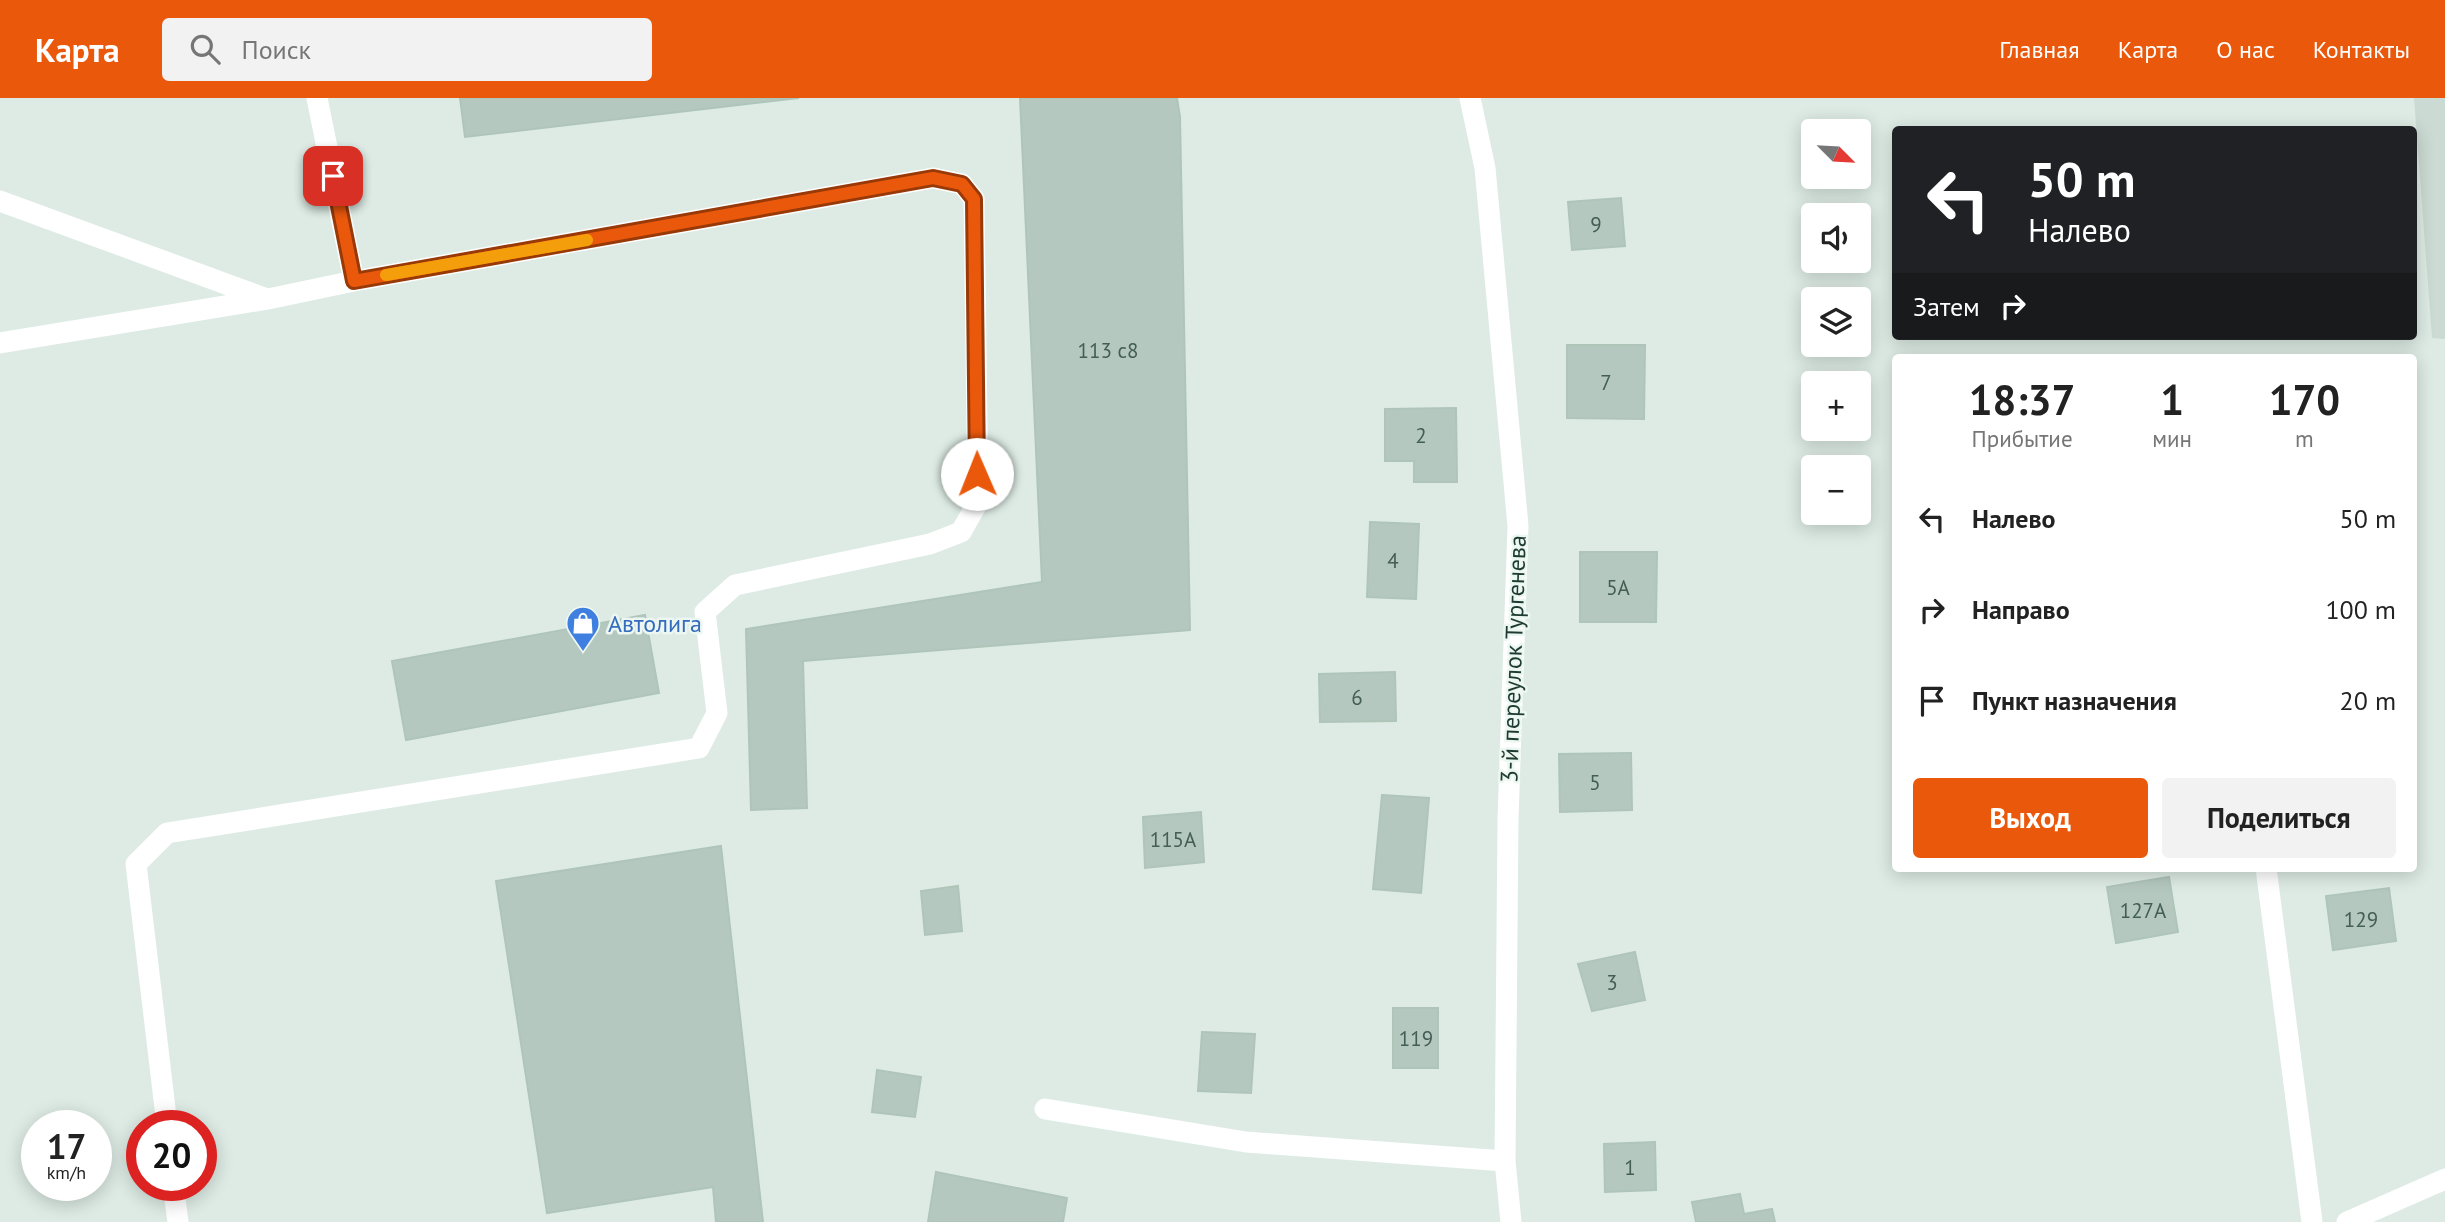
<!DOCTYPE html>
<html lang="ru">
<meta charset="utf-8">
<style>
:root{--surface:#fff;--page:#f2f2f2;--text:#222;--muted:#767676;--accent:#ea580c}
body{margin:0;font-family:"PT Sans",sans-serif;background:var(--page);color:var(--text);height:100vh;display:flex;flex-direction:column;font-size:26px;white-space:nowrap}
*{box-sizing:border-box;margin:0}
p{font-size:23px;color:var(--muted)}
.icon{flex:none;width:38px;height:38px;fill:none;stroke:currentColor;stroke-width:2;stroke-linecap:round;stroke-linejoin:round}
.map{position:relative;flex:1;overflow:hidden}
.details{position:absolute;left:1892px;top:256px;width:525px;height:518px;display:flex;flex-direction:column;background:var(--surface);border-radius:7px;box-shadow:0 4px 18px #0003}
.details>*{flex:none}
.hud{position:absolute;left:1892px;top:28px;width:525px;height:214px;border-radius:7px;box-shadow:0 4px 18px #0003;background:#202124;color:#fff;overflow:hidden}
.needle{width:46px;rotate:114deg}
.tools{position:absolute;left:1801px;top:21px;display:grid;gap:14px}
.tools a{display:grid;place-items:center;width:70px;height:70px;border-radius:7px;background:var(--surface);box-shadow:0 4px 18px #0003;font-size:35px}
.speed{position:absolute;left:21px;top:1012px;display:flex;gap:14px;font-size:35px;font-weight:700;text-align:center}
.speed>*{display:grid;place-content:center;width:91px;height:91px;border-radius:50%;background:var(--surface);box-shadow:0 4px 18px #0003;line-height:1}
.speed small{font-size:18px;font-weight:400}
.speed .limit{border:10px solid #d22;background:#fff;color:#111}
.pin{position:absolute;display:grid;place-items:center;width:60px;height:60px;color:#fff;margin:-30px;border-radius:14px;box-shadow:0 4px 10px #0006}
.me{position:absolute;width:77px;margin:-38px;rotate:359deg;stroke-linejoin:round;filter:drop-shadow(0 0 5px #0008)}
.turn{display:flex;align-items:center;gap:24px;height:147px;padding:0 21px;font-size:32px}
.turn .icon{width:91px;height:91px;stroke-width:2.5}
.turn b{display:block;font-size:49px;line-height:60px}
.then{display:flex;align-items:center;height:66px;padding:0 21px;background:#0003;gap:14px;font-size:26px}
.eta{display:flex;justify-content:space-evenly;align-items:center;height:119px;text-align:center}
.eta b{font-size:42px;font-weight:700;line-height:49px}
.action{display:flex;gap:14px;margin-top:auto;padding:14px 21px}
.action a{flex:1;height:80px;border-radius:7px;background:var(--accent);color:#fff;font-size:28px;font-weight:700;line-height:80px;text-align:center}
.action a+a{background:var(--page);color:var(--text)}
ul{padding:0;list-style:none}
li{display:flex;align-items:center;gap:21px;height:91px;padding:0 21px}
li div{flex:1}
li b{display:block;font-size:26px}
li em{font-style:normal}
header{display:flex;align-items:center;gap:42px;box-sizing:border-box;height:98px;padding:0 35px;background:var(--accent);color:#fff}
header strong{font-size:33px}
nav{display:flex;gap:38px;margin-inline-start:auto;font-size:24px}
.search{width:490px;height:63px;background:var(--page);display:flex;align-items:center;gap:18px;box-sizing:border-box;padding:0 24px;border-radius:7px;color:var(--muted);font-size:26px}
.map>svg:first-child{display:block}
.built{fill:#cbdad3}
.building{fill:#b5c8bf;stroke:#afc5ba;stroke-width:2}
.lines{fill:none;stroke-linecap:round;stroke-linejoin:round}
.minor{stroke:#fff;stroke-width:21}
.route-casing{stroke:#983908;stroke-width:18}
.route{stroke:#ea580c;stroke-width:12}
.slow{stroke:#f59e0b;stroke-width:12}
.labels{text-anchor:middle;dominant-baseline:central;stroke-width:5;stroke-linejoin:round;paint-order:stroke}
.number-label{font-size:21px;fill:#435e55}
.shop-label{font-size:24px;fill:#366cbe;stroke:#edf7f2;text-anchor:start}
.street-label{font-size:24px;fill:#1d3b32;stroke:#edf7f2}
</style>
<header>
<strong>Карта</strong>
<div class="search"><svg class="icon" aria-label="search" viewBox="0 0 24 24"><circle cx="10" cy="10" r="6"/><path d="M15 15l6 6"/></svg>Поиск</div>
<nav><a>Главная</a><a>Карта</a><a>О нас</a><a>Контакты</a></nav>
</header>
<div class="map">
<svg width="2445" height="1124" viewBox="0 0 2445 1124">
<rect width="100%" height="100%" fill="#ddebe4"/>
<path class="built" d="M2414 0H2445V241L2432 240Z"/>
<path class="building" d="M460 0H799L465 39Z
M1020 0H1177L1180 19 1190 532 803 563 807 710 751 712 746 531 1042 484Z
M1621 100 1625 148 1572 152 1568 104Z
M1567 247H1645L1644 321 1567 320Z
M1456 310 1457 384H1414V363H1385V311Z
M1370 424 1419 426 1416 501 1367 499Z
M1580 454H1657L1656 524H1580Z
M645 517 659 595 406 642 392 563Z
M1395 574 1396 623 1320 624 1319 576Z
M1631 655 1632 712 1560 714 1559 656Z
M1382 697 1429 700 1421 795 1373 791Z
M1201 714 1204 764 1145 770 1143 719Z
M721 748 763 1124H716L713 1089 547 1115 496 783Z
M2169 779 2178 834 2116 845 2107 789Z
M958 788 962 833 925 837 921 793Z
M2389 790 2396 843 2333 852 2326 798Z
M1635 854 1645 902 1592 913 1578 866Z
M1393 910H1438V970H1393Z
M1202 934 1255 936 1251 995 1198 993Z
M877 972 921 979 915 1019 872 1014Z
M1655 1044 1656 1092 1605 1094 1604 1046Z
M936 1074 1067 1100 1063 1124H928Z
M1740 1096 1744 1116 1772 1111 1775 1124H1696L1692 1104Z"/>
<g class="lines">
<path class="minor" d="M317 0 354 183
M1470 0 1485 70 1518 428 1508 721 1505 1063 1511 1124
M0 103 267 201
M0 245 268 201 354 183 933 80 962 86 974 101 978 404 961 434 930 446 735 487 705 514 717 615 699 650 167 735 136 766 167 1027
M2266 770 2312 1124
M1045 1011 1246 1044 1505 1063
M173 1087 178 1124
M2347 1124 2445 1081"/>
</g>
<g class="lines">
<defs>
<path id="route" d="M333 78 354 183 933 80 962 86 974 101 977 376"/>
</defs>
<use href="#route" class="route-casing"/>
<use href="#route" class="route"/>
<path class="slow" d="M386 177 587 142"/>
</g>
<defs>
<symbol id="shop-pin" viewBox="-11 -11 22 30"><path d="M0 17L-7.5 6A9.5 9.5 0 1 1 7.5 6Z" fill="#3f7fe0" stroke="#edf7f2"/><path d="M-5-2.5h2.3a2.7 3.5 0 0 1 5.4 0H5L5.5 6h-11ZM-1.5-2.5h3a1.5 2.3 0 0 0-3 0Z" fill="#fff"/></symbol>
</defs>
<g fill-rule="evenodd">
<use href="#shop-pin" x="564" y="506" width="38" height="52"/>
</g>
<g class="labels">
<g class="number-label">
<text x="1596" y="126">9</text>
<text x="1108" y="252">113 с8</text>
<text x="1606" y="284">7</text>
<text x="1421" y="337">2</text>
<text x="1393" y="462">4</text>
<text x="1618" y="489">5А</text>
<text x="1357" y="599">6</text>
<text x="1595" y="684">5</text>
<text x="1173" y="741">115А</text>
<text x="2143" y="812">127А</text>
<text x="2361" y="821">129</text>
<text x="1612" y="884">3</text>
<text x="1416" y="940">119</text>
<text x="1630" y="1069">1</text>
</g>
<g class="shop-label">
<text x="608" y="525">Автолига</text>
</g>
<g class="street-label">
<text transform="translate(1513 561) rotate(-88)">3-й переулок Тургенева</text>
</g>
</g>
</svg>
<div class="tools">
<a><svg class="needle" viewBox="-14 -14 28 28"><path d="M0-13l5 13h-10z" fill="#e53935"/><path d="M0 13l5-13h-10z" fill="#767676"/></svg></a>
<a><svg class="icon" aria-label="sound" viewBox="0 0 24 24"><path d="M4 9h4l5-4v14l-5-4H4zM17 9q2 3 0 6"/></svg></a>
<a><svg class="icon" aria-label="layers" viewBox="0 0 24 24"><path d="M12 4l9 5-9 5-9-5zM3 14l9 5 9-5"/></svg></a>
<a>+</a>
<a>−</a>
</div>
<div class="speed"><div>17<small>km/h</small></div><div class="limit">20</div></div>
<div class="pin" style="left:333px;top:78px;background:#d93025"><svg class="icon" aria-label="arrive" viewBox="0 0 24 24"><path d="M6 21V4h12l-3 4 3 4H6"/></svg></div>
<svg class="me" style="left:977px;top:376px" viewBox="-20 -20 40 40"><circle r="19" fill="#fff"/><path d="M0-13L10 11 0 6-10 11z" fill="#ea580c"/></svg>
<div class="hud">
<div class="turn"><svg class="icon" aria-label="left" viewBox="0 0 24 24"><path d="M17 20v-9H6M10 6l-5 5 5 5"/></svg><div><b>50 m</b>Налево</div></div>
<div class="then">Затем<svg class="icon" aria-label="right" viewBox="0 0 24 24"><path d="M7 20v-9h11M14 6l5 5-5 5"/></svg></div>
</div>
<section class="details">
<div class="eta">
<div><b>18:37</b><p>Прибытие</p></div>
<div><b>1</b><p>мин</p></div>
<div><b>170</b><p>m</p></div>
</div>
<ul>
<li><svg class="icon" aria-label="left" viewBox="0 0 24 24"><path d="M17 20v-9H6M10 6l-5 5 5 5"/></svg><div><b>Налево</b></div><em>50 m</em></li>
<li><svg class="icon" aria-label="right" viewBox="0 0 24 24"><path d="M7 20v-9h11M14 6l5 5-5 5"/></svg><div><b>Направо</b></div><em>100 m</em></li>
<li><svg class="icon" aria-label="arrive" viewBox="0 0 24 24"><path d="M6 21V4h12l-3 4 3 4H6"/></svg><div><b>Пункт назначения</b></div><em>20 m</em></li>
</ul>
<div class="action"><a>Выход</a><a>Поделиться</a></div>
</section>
</div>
